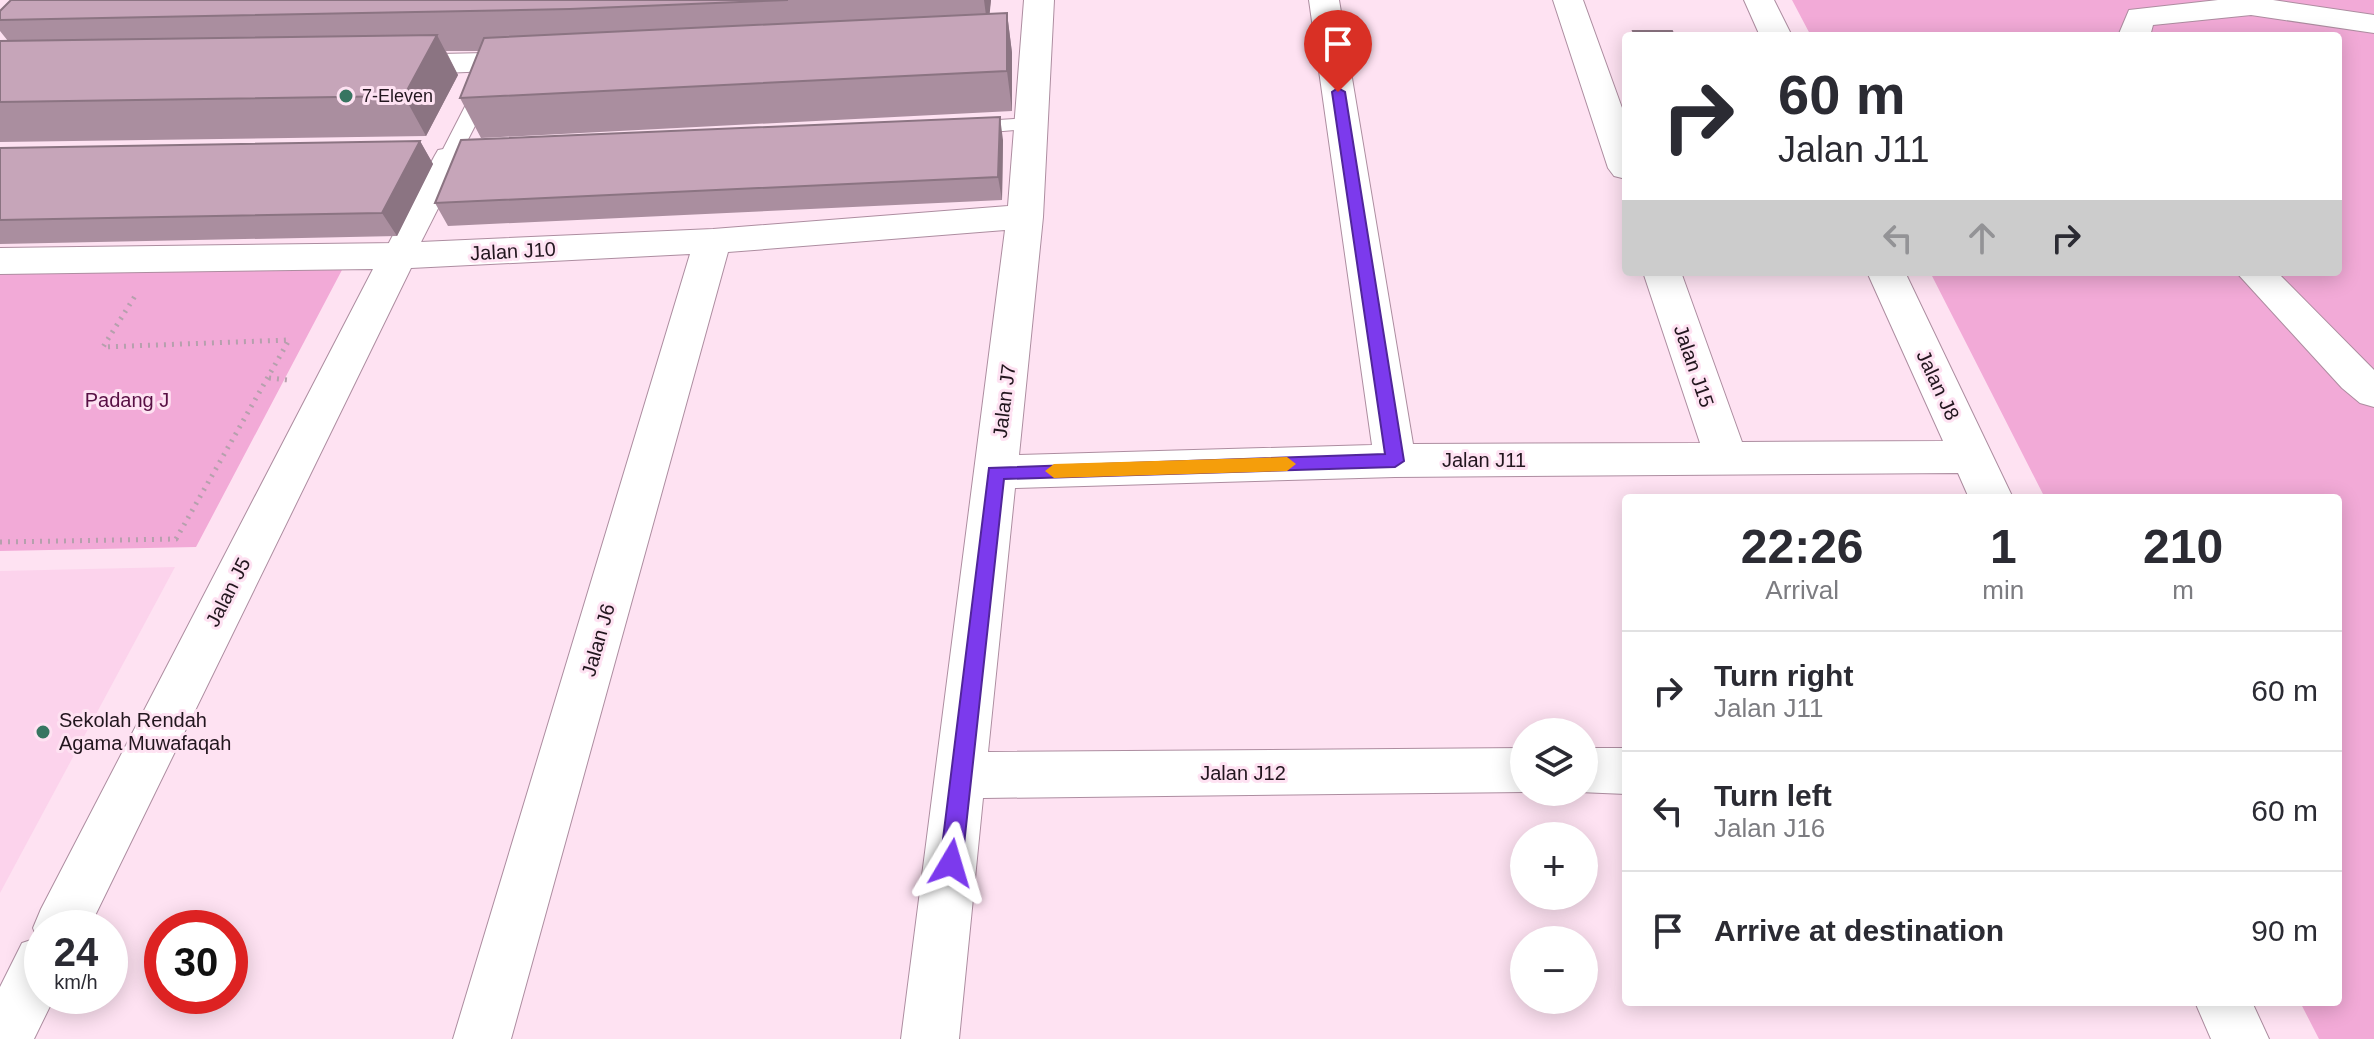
<!DOCTYPE html>
<meta charset="utf-8">
<style>
:root{--surface:#fff;--page:#f7f7f7;--text:#2b2b33;--muted:#7c7c81;--line:#e1e1e2}
body{margin:0;font-family:Helvetica,sans-serif;background:var(--page);color:var(--text);height:100vh;display:flex;flex-direction:column;font-size:30px;white-space:nowrap}
*{box-sizing:border-box;margin:0}
p{font-size:26px;color:var(--muted)}
.icon{flex:none;width:44px;height:44px;fill:none;stroke:currentColor;stroke-width:2;stroke-linecap:round;stroke-linejoin:round}
.map{position:relative;flex:1;overflow:hidden}
.details{position:absolute;left:1622px;top:494px;width:720px;height:512px;display:flex;flex-direction:column;background:var(--surface);border-radius:8px;box-shadow:0 4px 20px #0003}
.details>*{flex:none}
.top-card{position:absolute;left:1622px;top:32px;width:720px;height:244px;border-radius:8px;box-shadow:0 4px 20px #0003;background:#fff;color:var(--text);overflow:hidden}
.buttons{position:absolute;left:1510px;top:718px;display:grid;gap:16px}
.buttons a{display:grid;place-items:center;width:88px;height:88px;border-radius:50%;background:var(--surface);box-shadow:0 4px 20px #0003;font-size:40px}
.speed{position:absolute;left:24px;top:910px;display:flex;gap:16px;font-size:40px;font-weight:700;text-align:center}
.speed>*{display:grid;place-content:center;width:104px;height:104px;border-radius:50%;background:var(--surface);box-shadow:0 4px 20px #0003;line-height:1}
.speed small{font-size:20px;font-weight:400}
.speed .limit{border:12px solid #d22;background:#fff;color:#111}
.pin{position:absolute;display:grid;place-items:center;width:68px;height:68px;color:#fff;margin:-82px -34px;border-radius:50% 50% 50% 0;rotate:-45deg;box-shadow:0 0 8px #0007}
.pin .icon{rotate:45deg}
.me{position:absolute;width:88px;margin:-44px;rotate:7deg;stroke-linejoin:round;filter:drop-shadow(0 0 6px #0008)}
.turn{display:flex;align-items:center;gap:28px;height:168px;padding:0 24px;font-size:36px}
.turn .icon{width:104px;height:104px;stroke-width:2.5}
.turn b{display:block;font-size:56px;line-height:68px}
.lanes{display:flex;align-items:center;height:76px;padding:0 24px;background:#0003;justify-content:center;gap:40px;direction:ltr}
.lanes .off{opacity:.35}
.eta{display:flex;justify-content:space-evenly;align-items:center;height:136px;text-align:center}
.eta b{font-size:48px;font-weight:800;line-height:56px}
ul{padding:0;list-style:none}
li{display:flex;align-items:center;gap:24px;height:120px;padding:0 24px;border-top:2px solid var(--line)}
li div{flex:1}
li b{display:block;font-size:30px}
li em{font-style:normal}
.map>svg:first-child{display:block}
.built{fill:#fcd3ec}
.green{fill:#f2aad7}
.lines{fill:none;stroke-linecap:round;stroke-linejoin:round}
.service-casing{stroke:#ad8da0;stroke-width:2}
.pedestrian-casing{stroke:#ad8da0;stroke-width:2}
.minor-casing{stroke:#ad8da0;stroke-width:2}
.path{stroke:#b6a0ad;stroke-width:5;stroke-dasharray:2 6;stroke-linecap:butt}
.service{fill:#fff;fill-rule:evenodd}
.pedestrian{fill:#fff;fill-rule:evenodd}
.minor{fill:#fff;fill-rule:evenodd}
.wall{fill:#aa8e9f}
.shaded-wall{fill:#8b7482}
.building{fill:#c6a5b9;stroke:#8b7482;stroke-width:2}
.route{fill:#7c3aed;stroke:#51269a;stroke-width:2}
.slow{fill:#f59e0b}
.poi-dot{fill:#377561;stroke:#fee2f2;stroke-width:3}
.labels{text-anchor:middle;dominant-baseline:central;stroke-width:6;stroke-linejoin:round;paint-order:stroke}
.far-poi-label{font-size:18px;fill:#22161e;stroke:#fee2f2;text-anchor:start}
.street-label{font-size:20px;fill:#22161e;stroke:#fee2f2}
.park-label{font-size:20px;fill:#581044;stroke:#fee2f2}
.poi-label{font-size:20px;fill:#22161e;stroke:#fee2f2;text-anchor:start}
</style>
<div class="map">
<svg width="2374" height="1039" viewBox="0 0 2374 1039">
<rect width="100%" height="100%" fill="#fee2f2"/>
<path class="built" d="M175 567 0 893V571Z"/>
<path class="green" d="M1792 0H2374V1039H2319L2300 1002H2338V498H2045L1930 272H2338V36H1811Z
M343 268 196 547 0 551V273Z"/>
<g class="lines">
<defs>
<path id="service" d="M486 79 496 85 459 157 449 163 442 162 439 157 476 85Z
M1032 118 1042 124 1039 128 967 134 957 128 967 122Z"/>
<path id="pedestrian" d="M449 148 460 150 464 157 414 256 409 264 398 267 387 264 382 256 434 157 438 150Z"/>
<path id="minor" d="M1024 0H1054L1043 217 1019 455 1372 445 1309 0H1339L1413 444 1700 443 1643 272H1681L1742 442 1943 441 1867 272H1905L2013 498H1969L1958 473 1395 477 1015 488 988 752 1524 748V792H1529L983 798 959 1039H901L1005 230 728 252 511 1039H453L690 254 411 268 89 928H42V996H55L34 1039H0V987L22 943 37 938 33 928 41 909 373 269 0 274V248L398 243 713 229 1008 206Z
M1553 0H1583L1626 119V179L1614 176 1608 168Z
M1744 0H1774L1792 36H1760Z
M2218 0H2273L2374 15V33L2251 15 2153 25 2150 36H2118L2129 10Z
M532 52 543 55 548 62 543 69 393 75 382 72 377 65 382 58 393 55Z
M2236 272H2277L2374 370V407L2360 403 2342 388Z
M1584 748H1626V794L1579 792H1584Z
M2195 1002H2252L2269 1039H2211Z"/>
</defs>
<use href="#service" class="service-casing"/>
<use href="#pedestrian" class="pedestrian-casing"/>
<use href="#minor" class="minor-casing"/>
<path class="path" d="M269 378 288 380
M0 542 176 539 289 340 103 347 135 296"/>
<use href="#service" class="service"/>
<use href="#pedestrian" class="pedestrian"/>
<use href="#minor" class="minor"/>
</g>
<path class="wall" d="M11 0H991L989 14 1007 13 1012 53V111L481 138 460 98 479 51H446L458 75 426 136 0 142V41H8L0 31V11Z
M1003 140 1002 200 448 226 435 203Z
M420 141 433 164 397 236 0 244V148Z"/>
<path class="shaded-wall" d="M984 0H991L988 31Z
M1007 13 1012 53V111L1007 71Z
M437 35 458 75 426 136 404 96Z
M1000 117 1003 140 1002 200 998 177Z
M420 141 433 164 397 236 382 213Z"/>
<path class="building" d="M11 0H788L570 9 0 20V11Z
M1007 13V71L460 98 484 38Z
M1633 31H1672L1674 36H1635Z
M437 35 404 96 0 102V41Z
M1000 117 998 177 435 203 461 140Z
M420 141 382 213 0 220V148Z"/>
<path class="route" d="M1338 88 1345 92 1404 461 1395 467 1004 479 962 863 959 870 951 873 943 870 940 863 989 468 1385 454 1332 92Z"/>
<path class="slow" d="M1287 457 1296 464 1287 471 1054 478 1045 471 1054 464Z"/>
<g class="poi-dot">
<circle cx="346" cy="96" r="8"/>
<circle cx="43" cy="732" r="8"/>
</g>
<g class="labels">
<g class="far-poi-label">
<text x="362" y="96">7-Eleven</text>
</g>
<g class="street-label">
<text transform="translate(513 251) rotate(-3)">Jalan J10</text>
<text transform="translate(1694 366) rotate(71)">Jalan J15</text>
<text transform="translate(1938 385) rotate(65)">Jalan J8</text>
<text transform="translate(1004 401) rotate(-83)">Jalan J7</text>
<text x="1484" y="460">Jalan J11</text>
<text transform="translate(228 592) rotate(-63)">Jalan J5</text>
<text transform="translate(598 640) rotate(-74)">Jalan J6</text>
<text x="1243" y="773">Jalan J12</text>
</g>
<g class="park-label">
<text x="127" y="400">Padang J</text>
</g>
<g class="poi-label">
<text x="59" y="720">Sekolah Rendah<tspan x="59" dy="23">Agama Muwafaqah</tspan></text>
</g>
</g>
</svg>
<div class="buttons">
<a><svg class="icon" aria-label="layers" viewBox="0 0 24 24"><path d="M12 4l9 5-9 5-9-5zM3 14l9 5 9-5"/></svg></a>
<a>+</a>
<a>−</a>
</div>
<div class="speed"><div>24<small>km/h</small></div><div class="limit">30</div></div>
<div class="pin" style="left:1338px;top:92px;background:#d93025"><svg class="icon" aria-label="arrive" viewBox="0 0 24 24"><path d="M6 21V4h12l-3 4 3 4H6"/></svg></div>
<svg class="me" style="left:951px;top:863px" viewBox="-20 -20 40 40"><path d="M0-17L14 15 0 8-14 15z" fill="#7c3aed" stroke="#fff" stroke-width="4"/></svg>
<div class="top-card">
<div class="turn"><svg class="icon" aria-label="right" viewBox="0 0 24 24"><path d="M7 20v-9h11M14 6l5 5-5 5"/></svg><div><b>60 m</b>Jalan J11</div></div>
<div class="lanes"><svg class="icon off" aria-label="left" viewBox="0 0 24 24"><path d="M17 20v-9H6M10 6l-5 5 5 5"/></svg><svg class="icon off" aria-label="ahead" viewBox="0 0 24 24"><path d="M12 20V5M6 11l6-6 6 6"/></svg><svg class="icon" aria-label="right" viewBox="0 0 24 24"><path d="M7 20v-9h11M14 6l5 5-5 5"/></svg></div>
</div>
<section class="details">
<div class="eta">
<div><b>22:26</b><p>Arrival</p></div>
<div><b>1</b><p>min</p></div>
<div><b>210</b><p>m</p></div>
</div>
<ul>
<li><svg class="icon" aria-label="right" viewBox="0 0 24 24"><path d="M7 20v-9h11M14 6l5 5-5 5"/></svg><div><b>Turn right</b><p>Jalan J11</p></div><em>60 m</em></li>
<li><svg class="icon" aria-label="left" viewBox="0 0 24 24"><path d="M17 20v-9H6M10 6l-5 5 5 5"/></svg><div><b>Turn left</b><p>Jalan J16</p></div><em>60 m</em></li>
<li><svg class="icon" aria-label="arrive" viewBox="0 0 24 24"><path d="M6 21V4h12l-3 4 3 4H6"/></svg><div><b>Arrive at destination</b></div><em>90 m</em></li>
</ul>
</section>
</div>
